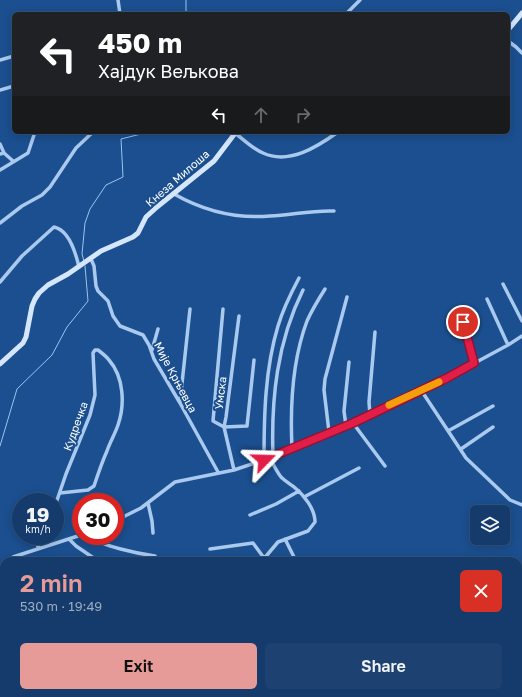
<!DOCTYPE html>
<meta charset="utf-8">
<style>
:root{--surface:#143b6b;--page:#1d4271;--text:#f1f3f6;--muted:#9dadc1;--line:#33557e;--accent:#e69b98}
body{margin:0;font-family:"Golos Text",sans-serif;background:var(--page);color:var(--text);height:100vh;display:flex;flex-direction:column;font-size:15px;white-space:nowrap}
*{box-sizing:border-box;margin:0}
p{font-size:13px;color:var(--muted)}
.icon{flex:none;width:22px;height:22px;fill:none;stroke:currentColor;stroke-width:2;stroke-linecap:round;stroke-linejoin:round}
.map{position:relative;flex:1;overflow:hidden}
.sheet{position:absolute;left:0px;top:557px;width:522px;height:140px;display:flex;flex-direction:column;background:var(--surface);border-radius:12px 12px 0 0;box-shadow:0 2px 10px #0003,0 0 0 1px var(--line)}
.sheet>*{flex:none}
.guide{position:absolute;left:12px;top:12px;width:498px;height:122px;border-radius:6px;box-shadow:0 2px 10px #0003,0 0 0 1px var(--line);background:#202124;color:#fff;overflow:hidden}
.buttons{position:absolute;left:470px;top:505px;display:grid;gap:8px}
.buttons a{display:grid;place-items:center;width:40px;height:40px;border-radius:6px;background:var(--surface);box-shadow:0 2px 10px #0003,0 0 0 1px var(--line);font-size:20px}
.speed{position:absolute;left:12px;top:493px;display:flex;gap:8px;font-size:20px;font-weight:700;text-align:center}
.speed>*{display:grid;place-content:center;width:52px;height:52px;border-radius:50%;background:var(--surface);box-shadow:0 2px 10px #0003,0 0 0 1px var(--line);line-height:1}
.speed small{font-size:10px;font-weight:400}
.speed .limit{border:6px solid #d22;background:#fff;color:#111}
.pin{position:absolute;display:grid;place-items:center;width:34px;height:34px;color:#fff;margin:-17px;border:2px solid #fff;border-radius:50%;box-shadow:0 1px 4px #0007}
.me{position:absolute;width:44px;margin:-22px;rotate:68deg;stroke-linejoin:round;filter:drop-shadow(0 0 3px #0008)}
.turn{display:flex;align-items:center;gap:14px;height:84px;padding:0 20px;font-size:18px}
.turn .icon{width:52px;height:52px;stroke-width:2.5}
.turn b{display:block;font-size:28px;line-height:34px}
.lanes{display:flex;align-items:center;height:38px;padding:0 20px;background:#0003;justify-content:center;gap:20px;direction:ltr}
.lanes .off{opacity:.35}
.round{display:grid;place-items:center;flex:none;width:42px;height:42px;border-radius:6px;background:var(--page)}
.head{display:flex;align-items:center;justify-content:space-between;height:68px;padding:0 20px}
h1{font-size:24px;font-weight:600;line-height:30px;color:var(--accent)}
.button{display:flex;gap:8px;margin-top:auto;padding:8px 20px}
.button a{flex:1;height:46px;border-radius:6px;background:var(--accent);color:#111;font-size:16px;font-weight:600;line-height:46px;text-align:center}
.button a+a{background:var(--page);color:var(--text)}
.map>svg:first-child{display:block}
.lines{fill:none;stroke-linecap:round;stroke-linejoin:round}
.stream{stroke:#9cc4f0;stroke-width:1}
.street{stroke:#a9c9ee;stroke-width:3.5}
.secondary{stroke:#d6e6fa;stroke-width:5}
.route-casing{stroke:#92132f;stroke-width:10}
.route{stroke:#e11d48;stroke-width:7}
.slow{stroke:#f59e0b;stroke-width:7}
.labels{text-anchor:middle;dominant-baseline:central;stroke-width:4;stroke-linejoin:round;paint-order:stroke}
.street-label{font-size:11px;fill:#fff;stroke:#1b4f8f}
</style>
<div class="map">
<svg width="522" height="697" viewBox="0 0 522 697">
<rect width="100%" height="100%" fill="#1b4f8f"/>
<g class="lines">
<path class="stream" d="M186 0V14
M84 261 82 254 85 223 90 209 106 185 123 177 121 139 149 132
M0 446 17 389 52 355 67 327 88 301 85 266"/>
<path class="street" d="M118 0 120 14
M346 14 360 0
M508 41 516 47 522 53
M0 60 14 56
M0 90 14 86
M235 133C244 140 253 149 263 153 289 165 317 147 338 132
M0 144 4 153
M0 154 4 153 13 161
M0 170 28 153 35 132
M174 194C204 211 236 219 270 216 292 215 312 210 334 211
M0 223 22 206 42 195 50 187 76 148 93 132
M91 259 94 266 96 286 98 291 108 301 113 316 120 326 143 335 149 345 154 359 180 403 218 472
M0 282 22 256 54 227C69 230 76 254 79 267
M503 284 522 321
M487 299 508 345
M459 308 474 363
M223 309 213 421 224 427 247 426 254 360
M152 350 158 329
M421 390 466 458 510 500 522 505
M180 402 190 309
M370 415 369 402 375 332
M353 423 385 466
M346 426 344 411 349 362
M448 431 493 406
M329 432 324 390 325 379 347 297
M292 448C290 407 292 361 307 321 312 310 318 300 325 289
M461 449 493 427
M273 457C271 399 277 342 303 290
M264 460C264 415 265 369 278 326 283 309 291 293 299 278
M234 470 224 427 226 417 239 316
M304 497 359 468
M148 503 152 521 153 533
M55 506 66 474 90 415 95 395 93 353 95 350H98C102 353 106 356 109 360 124 377 125 405 118 425 115 434 110 442 107 451 102 462 98 474 94 486L88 490 60 493
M250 515 276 504 299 491
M115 521 141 508 175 482 234 470 273 457 353 423 447 378 508 345 522 336
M90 536C100 546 140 554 155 556
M69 539 76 546 98 561
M285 539 296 561
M38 549V543L42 536
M210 549 253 543 264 558
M8 561 13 557 81 535
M262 561 278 542 308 531 315 522C315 509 304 495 294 487 290 484 285 481 281 477 277 472 273 464 270 458
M0 569 4 565
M0 689 4 691
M7 693 15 697
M51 693 56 695
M256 693 258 697
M301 693 304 697
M28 697 33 693
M461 697 463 693"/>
<path class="secondary" d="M508 30 522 13
M0 364 23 343 26 337 32 306 35 299 39 293 48 285 68 274 101 251 133 237 138 233 146 217 157 207 214 161 236 132"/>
</g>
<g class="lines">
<defs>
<path id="route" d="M264 460 353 423 447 378 474 363 463 322"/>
</defs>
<use href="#route" class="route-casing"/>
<use href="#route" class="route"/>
<path class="slow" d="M389 405 439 382"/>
</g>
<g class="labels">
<g class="street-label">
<text transform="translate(177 178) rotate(-41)">Кнеза Милоша</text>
<text transform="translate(176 377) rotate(62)">Мије Крњевца</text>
<text transform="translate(220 393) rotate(-83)">Умска</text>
<text transform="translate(75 426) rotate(-70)">Кудречка</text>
</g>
</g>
</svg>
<div class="buttons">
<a><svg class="icon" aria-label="layers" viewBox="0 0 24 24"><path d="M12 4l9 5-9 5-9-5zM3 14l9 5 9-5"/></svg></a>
</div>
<div class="speed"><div>19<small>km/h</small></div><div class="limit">30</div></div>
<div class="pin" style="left:463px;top:322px;background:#d93025"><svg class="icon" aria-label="arrive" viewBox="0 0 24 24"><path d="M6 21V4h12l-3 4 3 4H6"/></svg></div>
<svg class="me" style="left:264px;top:460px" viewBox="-20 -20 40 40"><path d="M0-17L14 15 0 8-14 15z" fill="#e11d48" stroke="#fff" stroke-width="4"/></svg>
<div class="guide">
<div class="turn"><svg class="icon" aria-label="left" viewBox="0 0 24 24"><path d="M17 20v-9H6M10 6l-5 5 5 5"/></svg><div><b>450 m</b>Хајдук Вељкова</div></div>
<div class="lanes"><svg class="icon" aria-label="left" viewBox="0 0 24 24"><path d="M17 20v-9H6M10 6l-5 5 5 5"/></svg><svg class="icon off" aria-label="ahead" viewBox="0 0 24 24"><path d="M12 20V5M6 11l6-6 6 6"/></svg><svg class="icon off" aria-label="right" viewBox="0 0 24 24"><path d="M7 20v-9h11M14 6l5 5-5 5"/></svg></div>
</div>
<section class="sheet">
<div class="head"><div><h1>2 min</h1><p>530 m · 19:49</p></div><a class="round" style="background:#d93025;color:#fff"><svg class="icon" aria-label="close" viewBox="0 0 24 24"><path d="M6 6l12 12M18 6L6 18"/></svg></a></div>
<div class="button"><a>Exit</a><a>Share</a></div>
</section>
</div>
